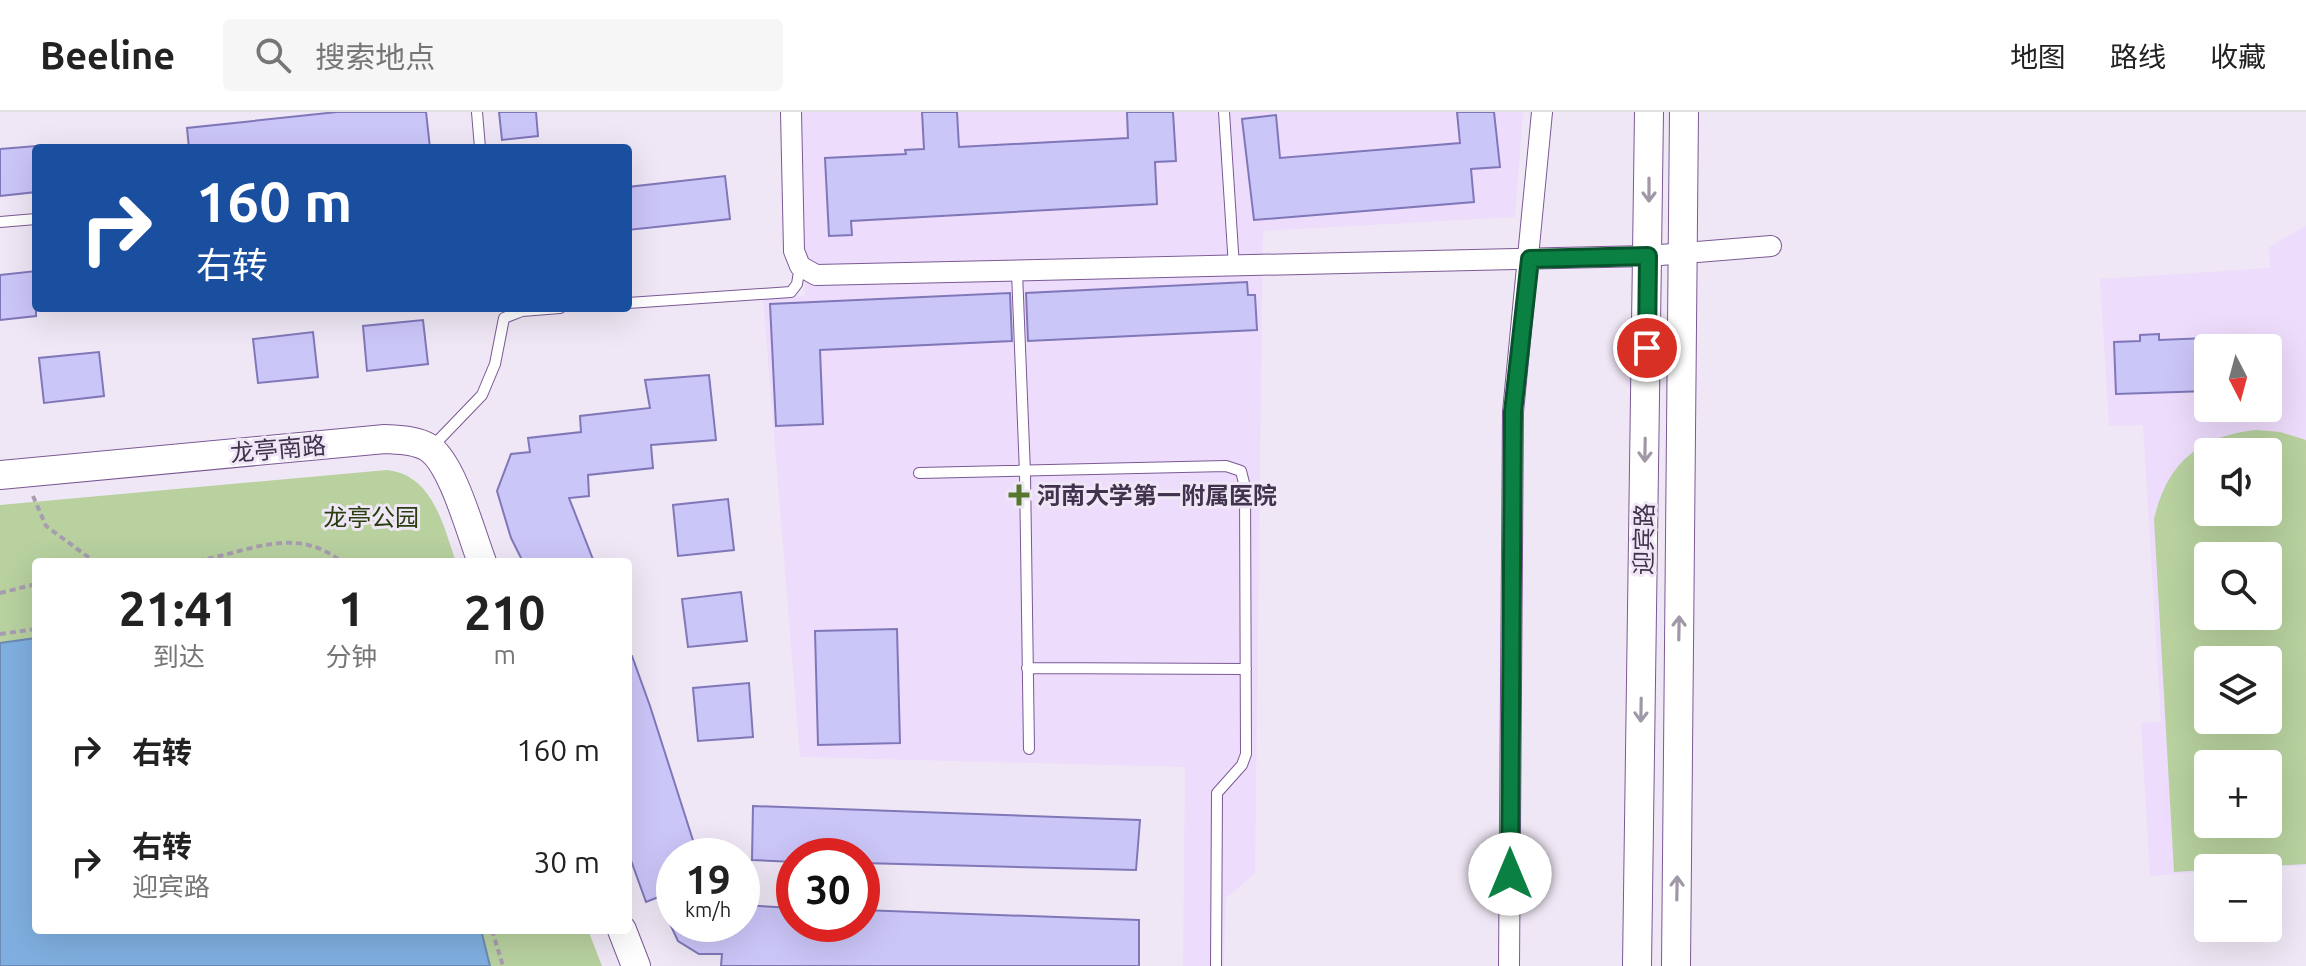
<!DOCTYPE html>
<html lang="zh">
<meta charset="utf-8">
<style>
:root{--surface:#fff;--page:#f6f6f6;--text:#222;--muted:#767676;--line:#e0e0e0}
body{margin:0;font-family:Ubuntu,"Noto Sans SC",sans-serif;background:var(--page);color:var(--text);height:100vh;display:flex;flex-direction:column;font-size:30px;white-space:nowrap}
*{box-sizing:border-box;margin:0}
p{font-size:26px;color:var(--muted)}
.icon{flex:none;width:44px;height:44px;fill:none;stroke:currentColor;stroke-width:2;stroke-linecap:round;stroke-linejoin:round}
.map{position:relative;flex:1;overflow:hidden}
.details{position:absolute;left:32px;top:446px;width:600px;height:376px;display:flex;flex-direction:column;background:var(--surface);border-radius:8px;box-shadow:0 8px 32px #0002}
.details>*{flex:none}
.banner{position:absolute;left:32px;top:32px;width:600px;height:168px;border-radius:8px;box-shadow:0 8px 32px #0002;background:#1a4fa0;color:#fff;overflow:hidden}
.needle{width:52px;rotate:174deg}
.controls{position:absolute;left:2194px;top:222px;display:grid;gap:16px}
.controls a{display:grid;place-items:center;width:88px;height:88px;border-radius:8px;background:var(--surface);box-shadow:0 8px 32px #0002;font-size:40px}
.speed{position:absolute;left:656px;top:726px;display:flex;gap:16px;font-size:40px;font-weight:700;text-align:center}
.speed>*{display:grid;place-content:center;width:104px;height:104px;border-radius:50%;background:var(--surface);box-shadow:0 8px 32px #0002;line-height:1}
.speed small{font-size:20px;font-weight:400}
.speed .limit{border:12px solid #d22;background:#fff;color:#111}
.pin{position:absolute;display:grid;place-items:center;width:68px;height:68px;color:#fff;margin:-34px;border:4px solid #fff;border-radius:50%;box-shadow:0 2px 8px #0007}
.me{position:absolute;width:88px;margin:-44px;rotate:0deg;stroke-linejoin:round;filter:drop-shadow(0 0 6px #0008)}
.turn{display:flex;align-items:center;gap:28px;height:168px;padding:0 32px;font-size:36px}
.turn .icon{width:104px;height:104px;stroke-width:2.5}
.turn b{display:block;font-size:56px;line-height:68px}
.eta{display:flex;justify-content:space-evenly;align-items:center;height:136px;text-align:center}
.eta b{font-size:48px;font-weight:700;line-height:56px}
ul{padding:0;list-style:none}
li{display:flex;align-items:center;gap:24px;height:112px;padding:0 32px}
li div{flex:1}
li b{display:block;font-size:30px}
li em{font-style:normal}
header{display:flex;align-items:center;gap:48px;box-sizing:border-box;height:112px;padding:0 40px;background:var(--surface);border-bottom:2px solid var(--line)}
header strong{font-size:38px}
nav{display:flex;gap:44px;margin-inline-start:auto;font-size:28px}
.search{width:560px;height:72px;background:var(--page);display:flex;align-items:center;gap:20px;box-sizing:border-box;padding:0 28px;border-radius:8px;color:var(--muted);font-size:30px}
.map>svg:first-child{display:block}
.built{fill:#eddcfb;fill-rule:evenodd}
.green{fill:#b8d19f;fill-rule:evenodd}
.water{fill:#7fafe0;stroke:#6c8ab4;stroke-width:2}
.building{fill:#cbc6f8;stroke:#8077b9;stroke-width:2}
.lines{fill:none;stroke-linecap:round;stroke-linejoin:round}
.lane-casing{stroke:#7b5995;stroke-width:12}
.street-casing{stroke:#7b5995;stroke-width:22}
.secondary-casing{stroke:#7b5995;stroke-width:30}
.path{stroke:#a79cb0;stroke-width:4;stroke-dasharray:6 4;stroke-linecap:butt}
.lane{stroke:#fff;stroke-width:10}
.street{stroke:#fff;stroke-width:20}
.secondary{stroke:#fff;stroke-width:28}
.oneway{stroke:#a098a6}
.route-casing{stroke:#07532c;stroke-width:20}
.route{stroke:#0b8043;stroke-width:14}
.poi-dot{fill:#57772e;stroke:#efe7f5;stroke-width:3}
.labels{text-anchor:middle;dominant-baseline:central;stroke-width:6;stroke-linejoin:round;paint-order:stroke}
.street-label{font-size:24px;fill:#41324d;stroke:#efe7f5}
.poi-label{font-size:24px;font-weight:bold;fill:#41324d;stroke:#efe7f5;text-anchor:start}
.park-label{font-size:24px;fill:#2a3d11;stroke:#efe7f5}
</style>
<header>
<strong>Beeline</strong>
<div class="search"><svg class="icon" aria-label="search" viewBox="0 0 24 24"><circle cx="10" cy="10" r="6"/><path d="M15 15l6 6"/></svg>搜索地点</div>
<nav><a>地图</a><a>路线</a><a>收藏</a></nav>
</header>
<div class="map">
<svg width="2306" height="854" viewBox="0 0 2306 854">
<rect width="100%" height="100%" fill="#efe7f5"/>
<path class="built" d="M801 0H1523L1515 105 1263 119 1255 761 1226 786 1224 854H1183L1185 655 800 645 763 186 805 184Z
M2306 114V754L2208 756V760L2150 764 2141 611 2161 609 2143 313 2109 314 2100 167 2270 156 2269 135ZM2208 236H2268V296H2208ZM2208 340H2268V400H2208ZM2208 444H2268V504H2208ZM2208 548H2268V608H2208ZM2208 652H2268V712H2208Z"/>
<path class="green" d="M2256 318 2280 320 2306 328V752L2174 760 2154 407C2167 351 2199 324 2256 318ZM2208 340H2268V400H2208ZM2208 444H2268V504H2208ZM2208 548H2268V608H2208ZM2208 652H2268V712H2208Z
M387 358C433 363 443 413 456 450H36V818H588L602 854H0V393Z"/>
<path class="water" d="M36 526V818H481L490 854H0V531Z"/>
<path class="building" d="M337 0H426L430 36H189L187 16Z
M499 0H536L538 24 502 28Z
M922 0H957L959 35 1128 26 1127 0H1173L1176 49 1155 50 1157 92 851 109 852 123 829 124 825 46 906 42 905 38 924 37Z
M1457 0H1494L1500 55 1471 57 1474 90 1254 108 1242 7 1276 3 1280 46 1460 31Z
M36 34V80L0 84V37Z
M725 64 730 107 628 118V75Z
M36 159V204L0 208V163Z
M1247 170 1248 183H1255L1257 218 1028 229 1026 181Z
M1010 181 1012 229 820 238 823 312 776 314 770 192Z
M423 208 428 252 367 259 363 214Z
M313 220 318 265 258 271 253 227Z
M2159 222V228L2208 226V279L2116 282 2114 230 2140 229V223Z
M99 240 104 284 44 291 39 246Z
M709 263 716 328 651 333 653 356 588 363 589 384 569 386 594 450H523L511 426 497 379 511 342 530 340 528 326 581 320 580 304 650 296 645 268Z
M728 387 734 438 678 444 673 393Z
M741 480 747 529 688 535 682 487Z
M897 517 900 631 818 633 815 519Z
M628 542 632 544 650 594 698 744H674V779L646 790 628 740Z
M749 571 753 625 698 629 693 576Z
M753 694 1140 708 1136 758 862 751V744H794V750L752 748Z
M742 793 794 796V812H862V798L1139 808V854H721L722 842H699L678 829 670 812H742Z"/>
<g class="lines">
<defs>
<path id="lane" d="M477 0 480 36
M1224 0 1234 155
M0 110 36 107
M1017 160 1025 361 1029 637
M628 191 791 180 797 172 800 154
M432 335 482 283 495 252 504 206 522 199 560 196
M919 361 1226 354 1241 359 1245 375 1246 642 1242 653 1217 681 1216 854
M1027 556 1246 557"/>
<path id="street" d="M791 0 794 139 800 154 816 163 1648 144 1771 134
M1509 854 1513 300 1542 0"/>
<path id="secondary" d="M0 363 385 327C399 328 416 328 429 336 453 352 471 422 482 450
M622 818 636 854
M1637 854 1649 0
M1676 854 1684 0"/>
</defs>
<use href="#lane" class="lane-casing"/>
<use href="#street" class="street-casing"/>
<use href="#secondary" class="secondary-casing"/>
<path class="path" d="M33 384 46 414 95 450
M188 450C243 444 292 410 342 450
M0 481 36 472
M0 522 36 517
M492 818 503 854"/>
<use href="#lane" class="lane"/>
<use href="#street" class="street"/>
<use href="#secondary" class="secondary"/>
</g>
<defs><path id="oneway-shaft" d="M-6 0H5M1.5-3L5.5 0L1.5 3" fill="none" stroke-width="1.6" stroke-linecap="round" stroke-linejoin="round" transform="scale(2)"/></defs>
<g class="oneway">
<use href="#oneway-shaft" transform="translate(1649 78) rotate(90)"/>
<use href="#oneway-shaft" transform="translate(1645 338) rotate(91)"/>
<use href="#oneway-shaft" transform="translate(1679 516) rotate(-89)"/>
<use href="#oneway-shaft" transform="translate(1641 598) rotate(91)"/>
<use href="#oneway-shaft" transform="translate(1677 776) rotate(-89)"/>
</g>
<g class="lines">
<defs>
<path id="route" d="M1510 762 1513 300 1530 147 1648 144 1647 236"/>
</defs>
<use href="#route" class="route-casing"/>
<use href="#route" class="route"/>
</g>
<path class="poi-dot" d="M1015 371h8v8h8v8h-8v8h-8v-8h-8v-8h8z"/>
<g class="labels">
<g class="street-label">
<text transform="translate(278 337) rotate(-5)">龙亭南路</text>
<text transform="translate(1644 427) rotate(-89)">迎宾路</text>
</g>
<g class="poi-label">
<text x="1037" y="383">河南大学第一附属医院</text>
</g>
<g class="park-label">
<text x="371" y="405">龙亭公园</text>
</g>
</g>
</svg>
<div class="controls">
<a><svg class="needle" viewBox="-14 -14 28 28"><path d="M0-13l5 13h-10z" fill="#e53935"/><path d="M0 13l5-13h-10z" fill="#767676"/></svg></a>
<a><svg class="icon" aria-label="sound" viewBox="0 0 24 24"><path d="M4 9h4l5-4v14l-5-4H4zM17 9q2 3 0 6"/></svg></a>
<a><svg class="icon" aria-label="search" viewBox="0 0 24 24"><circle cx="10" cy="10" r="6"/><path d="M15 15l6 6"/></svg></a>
<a><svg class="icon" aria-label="layers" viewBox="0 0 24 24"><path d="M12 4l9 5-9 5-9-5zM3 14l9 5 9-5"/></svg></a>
<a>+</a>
<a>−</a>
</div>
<div class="speed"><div>19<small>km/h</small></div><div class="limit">30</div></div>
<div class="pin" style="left:1647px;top:236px;background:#d93025"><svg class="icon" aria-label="arrive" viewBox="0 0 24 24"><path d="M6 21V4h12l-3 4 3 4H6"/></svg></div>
<svg class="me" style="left:1510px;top:762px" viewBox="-20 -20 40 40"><circle r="19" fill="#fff"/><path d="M0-13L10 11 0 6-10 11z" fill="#0b8043"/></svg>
<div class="banner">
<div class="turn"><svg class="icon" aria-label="right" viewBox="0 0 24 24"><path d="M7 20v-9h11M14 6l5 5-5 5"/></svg><div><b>160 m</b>右转</div></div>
</div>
<section class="details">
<div class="eta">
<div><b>21:41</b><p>到达</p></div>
<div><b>1</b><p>分钟</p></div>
<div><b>210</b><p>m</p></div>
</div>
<ul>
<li><svg class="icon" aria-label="right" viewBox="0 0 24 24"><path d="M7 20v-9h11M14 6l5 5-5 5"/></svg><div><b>右转</b></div><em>160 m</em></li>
<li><svg class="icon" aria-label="right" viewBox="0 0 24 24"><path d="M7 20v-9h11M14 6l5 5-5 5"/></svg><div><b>右转</b><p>迎宾路</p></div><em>30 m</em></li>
</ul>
</section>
</div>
